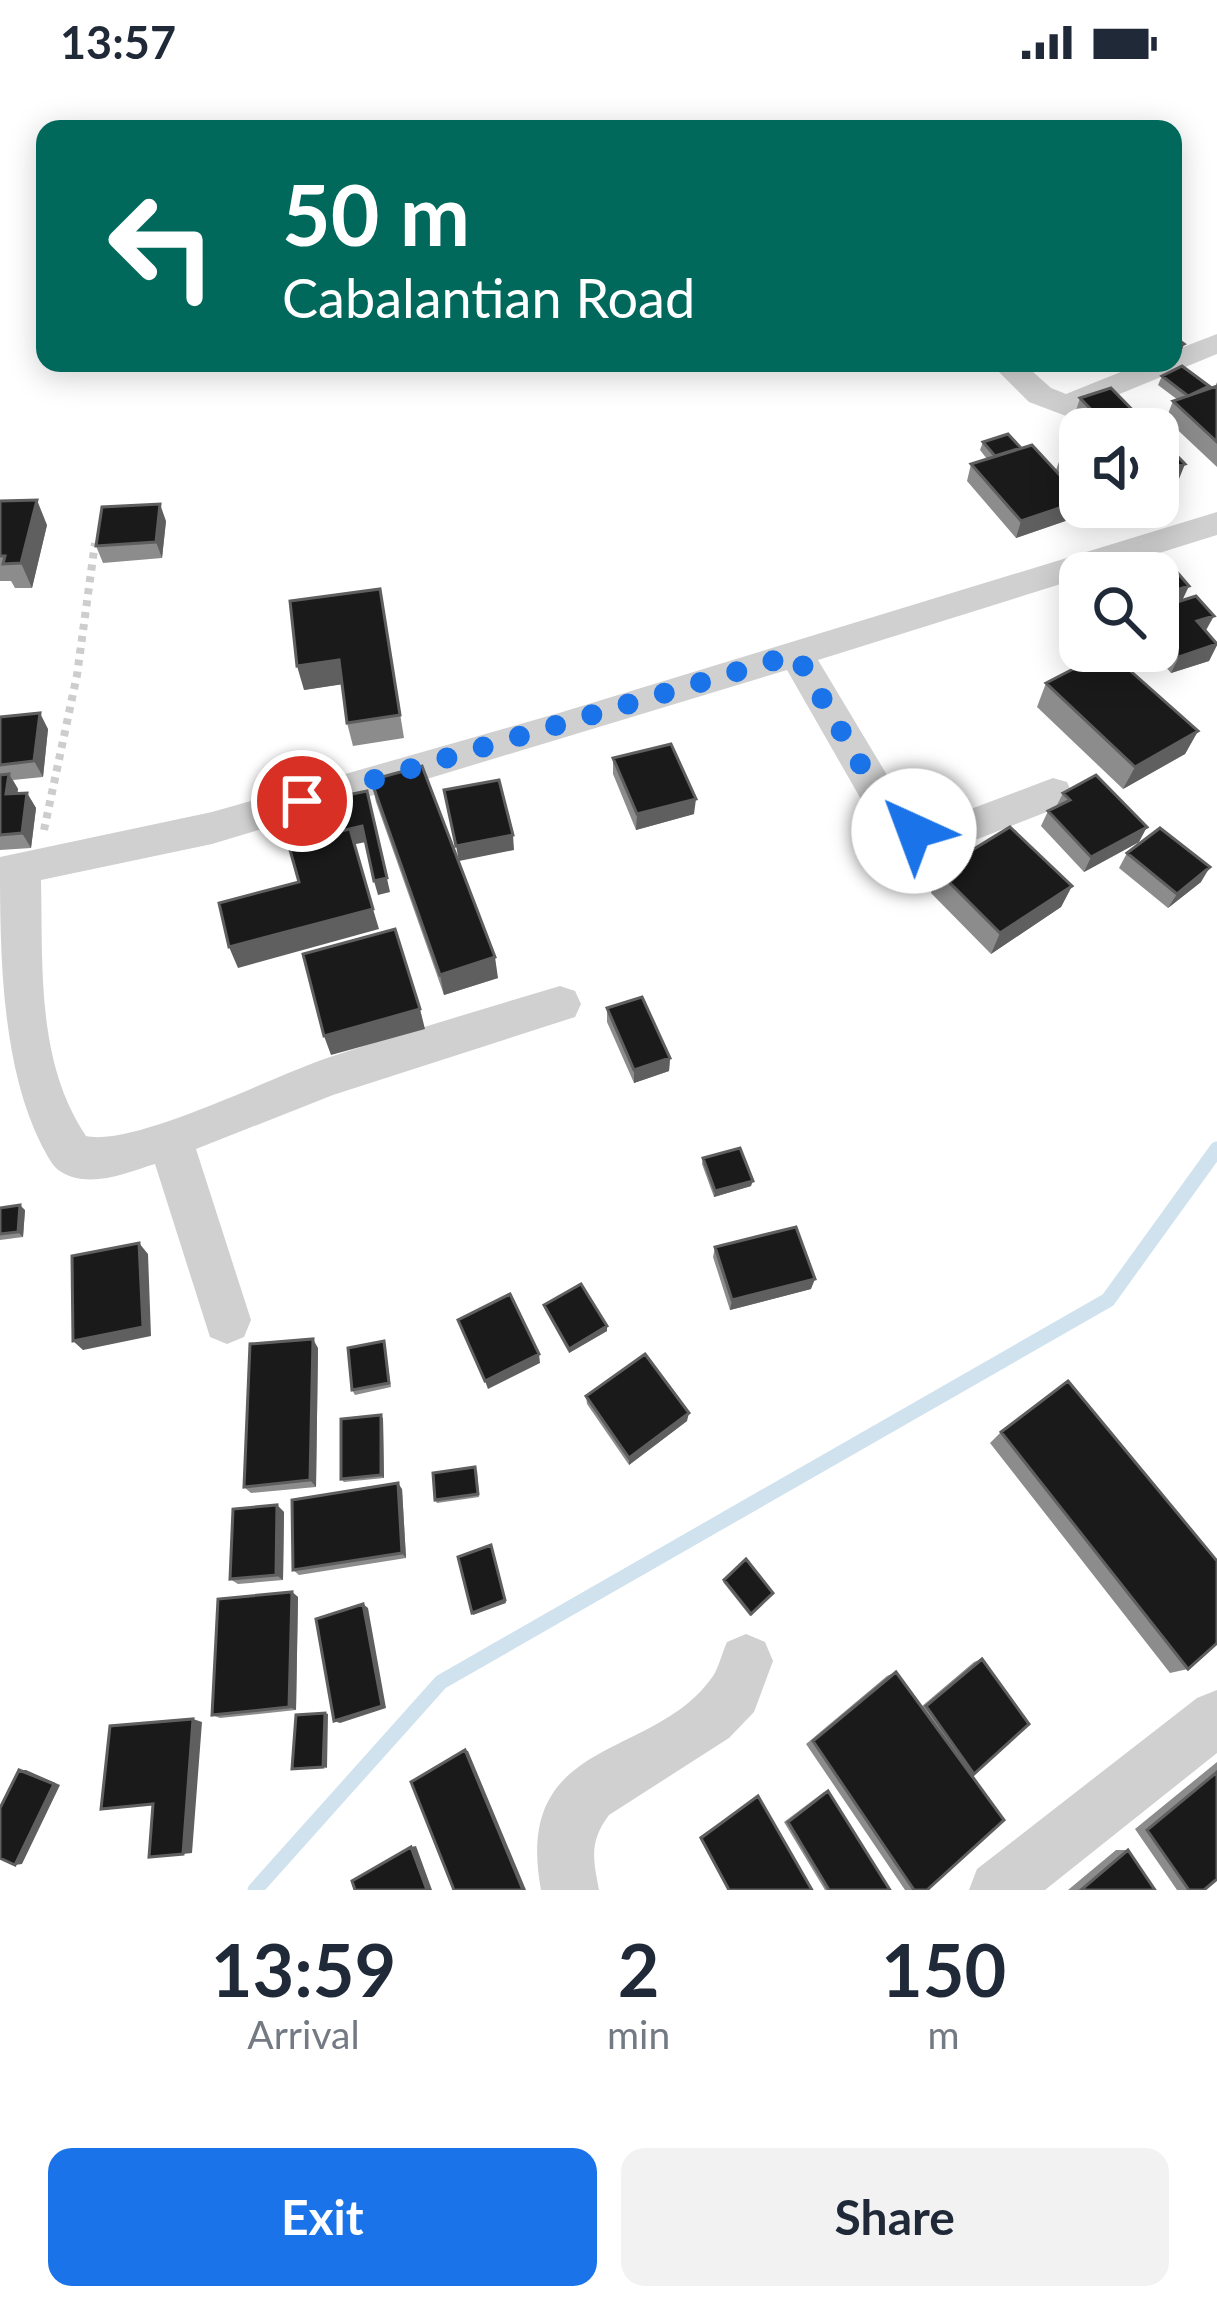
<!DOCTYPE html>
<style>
:root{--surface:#fff;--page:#f2f2f3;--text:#1f2937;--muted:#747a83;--accent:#1a73e8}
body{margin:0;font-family:Lato,sans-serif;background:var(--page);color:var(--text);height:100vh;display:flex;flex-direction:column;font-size:45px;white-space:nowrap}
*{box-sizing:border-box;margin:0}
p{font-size:39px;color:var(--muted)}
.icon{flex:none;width:66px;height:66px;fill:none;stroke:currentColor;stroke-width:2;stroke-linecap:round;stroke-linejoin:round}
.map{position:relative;height:1806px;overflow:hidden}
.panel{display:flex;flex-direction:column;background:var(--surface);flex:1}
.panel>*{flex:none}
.top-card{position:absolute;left:36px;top:36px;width:1146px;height:252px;border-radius:24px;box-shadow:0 6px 30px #0003;background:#00695c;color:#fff;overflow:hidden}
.fabs{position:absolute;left:1059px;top:324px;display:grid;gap:24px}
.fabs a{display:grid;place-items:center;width:120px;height:120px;border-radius:24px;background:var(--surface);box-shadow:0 6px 30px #0003;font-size:60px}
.pin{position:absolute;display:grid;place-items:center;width:102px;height:102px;color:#fff;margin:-51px;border:6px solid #fff;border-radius:50%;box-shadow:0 3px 12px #0007}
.me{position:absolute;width:132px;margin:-66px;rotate:317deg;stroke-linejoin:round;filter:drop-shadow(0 0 9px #0008)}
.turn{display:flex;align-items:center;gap:42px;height:252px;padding:0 48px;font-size:54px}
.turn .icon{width:156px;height:156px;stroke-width:2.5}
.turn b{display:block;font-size:84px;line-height:102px}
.eta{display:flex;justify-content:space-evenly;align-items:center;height:204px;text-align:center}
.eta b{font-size:72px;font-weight:700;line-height:84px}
.primary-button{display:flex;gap:24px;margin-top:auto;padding:24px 48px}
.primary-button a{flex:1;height:138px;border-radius:24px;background:var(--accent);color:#fff;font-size:48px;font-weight:700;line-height:138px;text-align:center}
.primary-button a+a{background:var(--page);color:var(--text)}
.status{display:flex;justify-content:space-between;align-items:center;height:84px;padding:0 60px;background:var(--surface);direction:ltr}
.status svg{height:33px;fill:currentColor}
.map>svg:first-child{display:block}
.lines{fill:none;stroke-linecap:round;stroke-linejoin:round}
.stream{stroke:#cfe2ee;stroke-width:15}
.path{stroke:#cdcdcd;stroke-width:8;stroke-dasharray:6 6;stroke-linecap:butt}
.minor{fill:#d0d0d0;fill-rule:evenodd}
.wall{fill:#8c8c8c}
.shaded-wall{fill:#5f5f5f}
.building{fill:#1a1a1a;stroke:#5f5f5f;stroke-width:3}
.route{stroke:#1a73e8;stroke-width:21;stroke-dasharray:0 37.8}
</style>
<div class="status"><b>13:57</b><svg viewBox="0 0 49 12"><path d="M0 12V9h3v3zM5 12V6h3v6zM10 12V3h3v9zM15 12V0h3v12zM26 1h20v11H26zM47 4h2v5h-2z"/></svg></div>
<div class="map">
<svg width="1217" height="1806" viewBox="0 0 1217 1806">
<rect width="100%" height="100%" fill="#fff"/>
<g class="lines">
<path class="stream" d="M255 1806 441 1598 1108 1216 1217 1065"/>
<path class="path" d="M44 746 77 591 95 459"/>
<path class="minor" d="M1217 250V270L1066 332 1029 318 990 279H1023L1051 304 1066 310 1143 279H1173V267Z
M1217 428V451L1095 489H1080V494L818 576 902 716 923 733 960 729 1053 694 1067 698 1072 709 1067 720 965 760 936 766 900 758 874 738 787 586 212 760 41 796C43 883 36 977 86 1052 135 1063 275 991 330 973 406 948 483 925 560 902L575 907 581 920 575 933 333 1011 196 1065 251 1236 244 1253 227 1260 210 1253 155 1080C125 1089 86 1107 57 1085 51 1080 46 1069 42 1062 0 979 0 864 0 773L212 728 559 629Z
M746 1550 765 1558 773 1577 754 1628 729 1654 609 1731C589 1758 593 1774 599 1806H541C512 1650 654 1678 713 1592 719 1583 722 1569 727 1558Z
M1217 1606V1669L1045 1806H969L977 1785 1197 1614Z"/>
</g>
<path class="wall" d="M1162 292 1209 302 1207 305 1215 303 1217 298V383L1166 335 1173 317 1178 316 1158 301Z
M1080 314 1151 345H1080V348L1072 339Z
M1080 356V412L1056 386 1065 361Z
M983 358 1077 433 1016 454 967 397 971 380 987 375 980 366Z
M0 417 47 441 32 504H15L11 497H0Z
M166 437 162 474 103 479 96 462Z
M1158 489 1217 561 1209 577 1171 589 1152 567H1158Z
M380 505 404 654 353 662 347 639 342 600 304 606Z
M1046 599 1198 647 1185 670 1123 705 1037 623Z
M0 633 48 645 43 693 13 696 18 705 17 709H27L36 724 31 764 0 766Z
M613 674 694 730 636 746 613 690Z
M371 696 498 894 444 911 376 718Z
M1063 709 1139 758 1084 788 1041 742 1048 727 1056 723Z
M1127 769 1201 798 1168 824 1119 784Z
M938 787 1072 802 1061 823 991 870 931 809Z
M607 924 670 974 669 987 634 999 607 938Z
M703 1074 751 1102 714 1113 702 1080Z
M0 1124 25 1126 23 1153 0 1156Z
M715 1163 811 1205 730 1226 713 1173Z
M544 1221 607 1247 569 1269 545 1226Z
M384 1257 391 1303 355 1311 352 1306Z
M318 1264 316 1403 251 1409 244 1403Z
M586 1312 687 1337 629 1381 587 1320Z
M381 1331 383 1335 384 1394 344 1398 341 1395Z
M1001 1348 1188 1585 1170 1589 990 1359Z
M477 1386 479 1413 437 1419 435 1416Z
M402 1405 406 1474 299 1491 293 1486Z
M277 1421 284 1428 283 1496 238 1500 230 1495Z
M724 1496 773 1509 750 1532 723 1498Z
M292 1508 298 1513 296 1626 220 1634 212 1631Z
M982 1575 974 1690H970L927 1806H905L806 1660 887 1592 896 1588 921 1623 974 1578Z
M1217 1678V1795L1204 1806H1177L1135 1745Z
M828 1707 890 1806H825L784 1738 824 1708Z
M758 1712 812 1806H728L699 1753Z
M1116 1766H1128L1155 1806H1068Z"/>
<path class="shaded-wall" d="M1184 260 1181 269 1173 273V265Z
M1185 380 1175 405 1158 410V388Z
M37 416 47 441 32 504 21 479Z
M1080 417 1081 423 1077 433 1016 454 1021 437Z
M160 420 166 437 162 474 156 458Z
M1099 423H1119L1097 430Z
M1189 502 1181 519 1158 526V512Z
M1214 532 1205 548 1197 537Z
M1217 561 1209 577 1171 589 1179 573Z
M339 576 344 600 304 606 297 582Z
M40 629 48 645 43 693 34 677Z
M1198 647 1185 670 1123 705 1135 683Z
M9 690 18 705 15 726 6 710Z
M27 709 36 724 31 764 22 749Z
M696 715 694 730 636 746 637 730Z
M371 723 390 808 378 811 374 797Z
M316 731 362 742 366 758 341 763 309 749 305 734Z
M1147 743 1139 758 1084 788 1091 773Z
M513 751 514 766 459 777 456 762Z
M1210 783 1201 798 1168 824 1177 810Z
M1072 802 1061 823 991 870 1000 849Z
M373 825 379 845 238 884 229 863Z
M495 873 498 894 444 911 440 891Z
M420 925 425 945 331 971 324 952Z
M670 974 669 987 634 999V986Z
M753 1097 751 1102 714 1113 715 1107Z
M20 1121 25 1126 23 1153 18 1148Z
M139 1159 148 1170 151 1252 83 1266 73 1257Z
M815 1195 811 1205 730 1226 732 1216Z
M607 1242V1247L569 1269V1265Z
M313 1255 318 1264 316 1403 310 1396Z
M539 1270 540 1279 488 1305 485 1297Z
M689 1329 687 1337 629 1381V1374Z
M381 1331 383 1335 384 1394 381 1391Z
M398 1399 402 1405 406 1474 402 1469Z
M277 1421 284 1428 283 1496 276 1491Z
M492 1464 506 1519 473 1531 472 1529Z
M292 1508 298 1513 296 1626 289 1623Z
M363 1520 368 1524 386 1624 340 1639 334 1637Z
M325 1629 328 1630 327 1684 323 1683Z
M193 1635 202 1638 192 1769 183 1770Z
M465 1666 468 1667 526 1806H523Z
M19 1686H26L60 1701 22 1780 15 1781Z
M416 1762 432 1806H427L411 1763Z"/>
<path class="building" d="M1173 252 1184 260 1173 265Z
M1182 282 1209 302 1188 312 1162 292Z
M1217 302V358L1173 317Z
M1111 304 1151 345H1110L1080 314Z
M1008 350 1021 364 995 372 983 358Z
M1158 352 1185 380 1158 388Z
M1080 356V377L1065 361Z
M1032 361 1080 413V417L1021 437 971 380Z
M37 416 21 479 3 480 5 472H0V417Z
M160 420 156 458 96 462 102 423Z
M1164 473 1189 502 1158 512V489H1111Z
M380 505 400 631 347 639 339 576 297 582 290 517Z
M1196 512 1214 532 1197 537 1217 560 1179 573 1158 548V524Z
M1108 567 1198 647 1135 683 1046 599Z
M40 629 34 677 0 681V633Z
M671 660 696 715 637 730 613 674Z
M422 682 495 873 440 891 371 696Z
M9 690 6 710 27 709 22 749 0 751V691Z
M1096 691 1147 743 1091 773 1048 727 1070 716 1063 709Z
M499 696 513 751 456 762 444 706Z
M367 707 387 794 374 797 362 742 337 748 334 736 318 739 316 731 305 734 303 720Z
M324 738 328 750 350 745 373 825 229 863 219 819 299 798 285 748Z
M1010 743 1072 802 1000 849 938 787Z
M1160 744 1210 783 1177 810 1127 769Z
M395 845 420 925 324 952 303 870Z
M642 913 670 974 634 986 607 924Z
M740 1064 753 1097 715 1107 703 1074Z
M20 1121 18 1148 0 1150V1124Z
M796 1143 815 1195 732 1216 715 1163Z
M139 1159 143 1243 73 1257 72 1172Z
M581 1200 607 1242 569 1265 544 1221Z
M510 1210 539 1270 485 1297 458 1236Z
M313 1255 310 1396 244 1403 250 1260Z
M384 1257 389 1299 352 1306 348 1264Z
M645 1270 689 1329 629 1374 586 1312Z
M1068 1297 1217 1477V1559L1188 1585 1001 1348Z
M381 1331V1391L341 1395V1335Z
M475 1383 478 1410 435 1416 433 1389Z
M398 1399 402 1469 293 1486 292 1416Z
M277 1421 276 1491 230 1495 233 1425Z
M491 1461 505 1516 472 1529 458 1473Z
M746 1475 773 1509 751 1530 724 1496Z
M292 1508 289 1623 212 1631 218 1515Z
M363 1520 382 1622 334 1637 316 1535Z
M982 1575 1029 1640 974 1690 926 1622Z
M896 1588 1004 1736 927 1806H914L813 1657Z
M325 1629 323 1683 292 1685 296 1631Z
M193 1635 183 1770 149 1773 153 1720 101 1725 110 1642Z
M465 1666 523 1806H454L411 1698Z
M19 1686 54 1700 15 1781 0 1774V1724Z
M1217 1688V1795L1204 1806H1189L1147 1746Z
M828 1707 890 1806H829L788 1738Z
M758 1712 812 1806H729L701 1754Z
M411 1763 427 1806H355L352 1797Z
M1128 1766 1155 1806H1081Z"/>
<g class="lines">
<path class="route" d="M302 717 796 570 888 727 914 747"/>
</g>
</svg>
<div class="fabs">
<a><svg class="icon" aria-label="sound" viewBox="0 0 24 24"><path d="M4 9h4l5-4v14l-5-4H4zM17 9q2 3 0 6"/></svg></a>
<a><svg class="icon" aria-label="search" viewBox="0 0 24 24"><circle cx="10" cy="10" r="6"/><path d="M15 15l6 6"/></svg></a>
</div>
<div class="pin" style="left:302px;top:717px;background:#d93025"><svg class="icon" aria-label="arrive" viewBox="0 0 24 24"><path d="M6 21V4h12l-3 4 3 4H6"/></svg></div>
<svg class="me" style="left:914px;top:747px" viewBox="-20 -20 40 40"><circle r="19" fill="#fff"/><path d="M0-13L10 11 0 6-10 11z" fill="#1a73e8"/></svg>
<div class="top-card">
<div class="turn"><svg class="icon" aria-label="left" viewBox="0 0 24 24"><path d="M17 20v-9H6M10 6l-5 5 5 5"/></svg><div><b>50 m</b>Cabalantian Road</div></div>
</div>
</div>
<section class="panel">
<div class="eta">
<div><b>13:59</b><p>Arrival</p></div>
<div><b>2</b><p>min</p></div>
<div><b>150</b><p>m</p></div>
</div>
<div class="primary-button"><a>Exit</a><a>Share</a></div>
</section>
